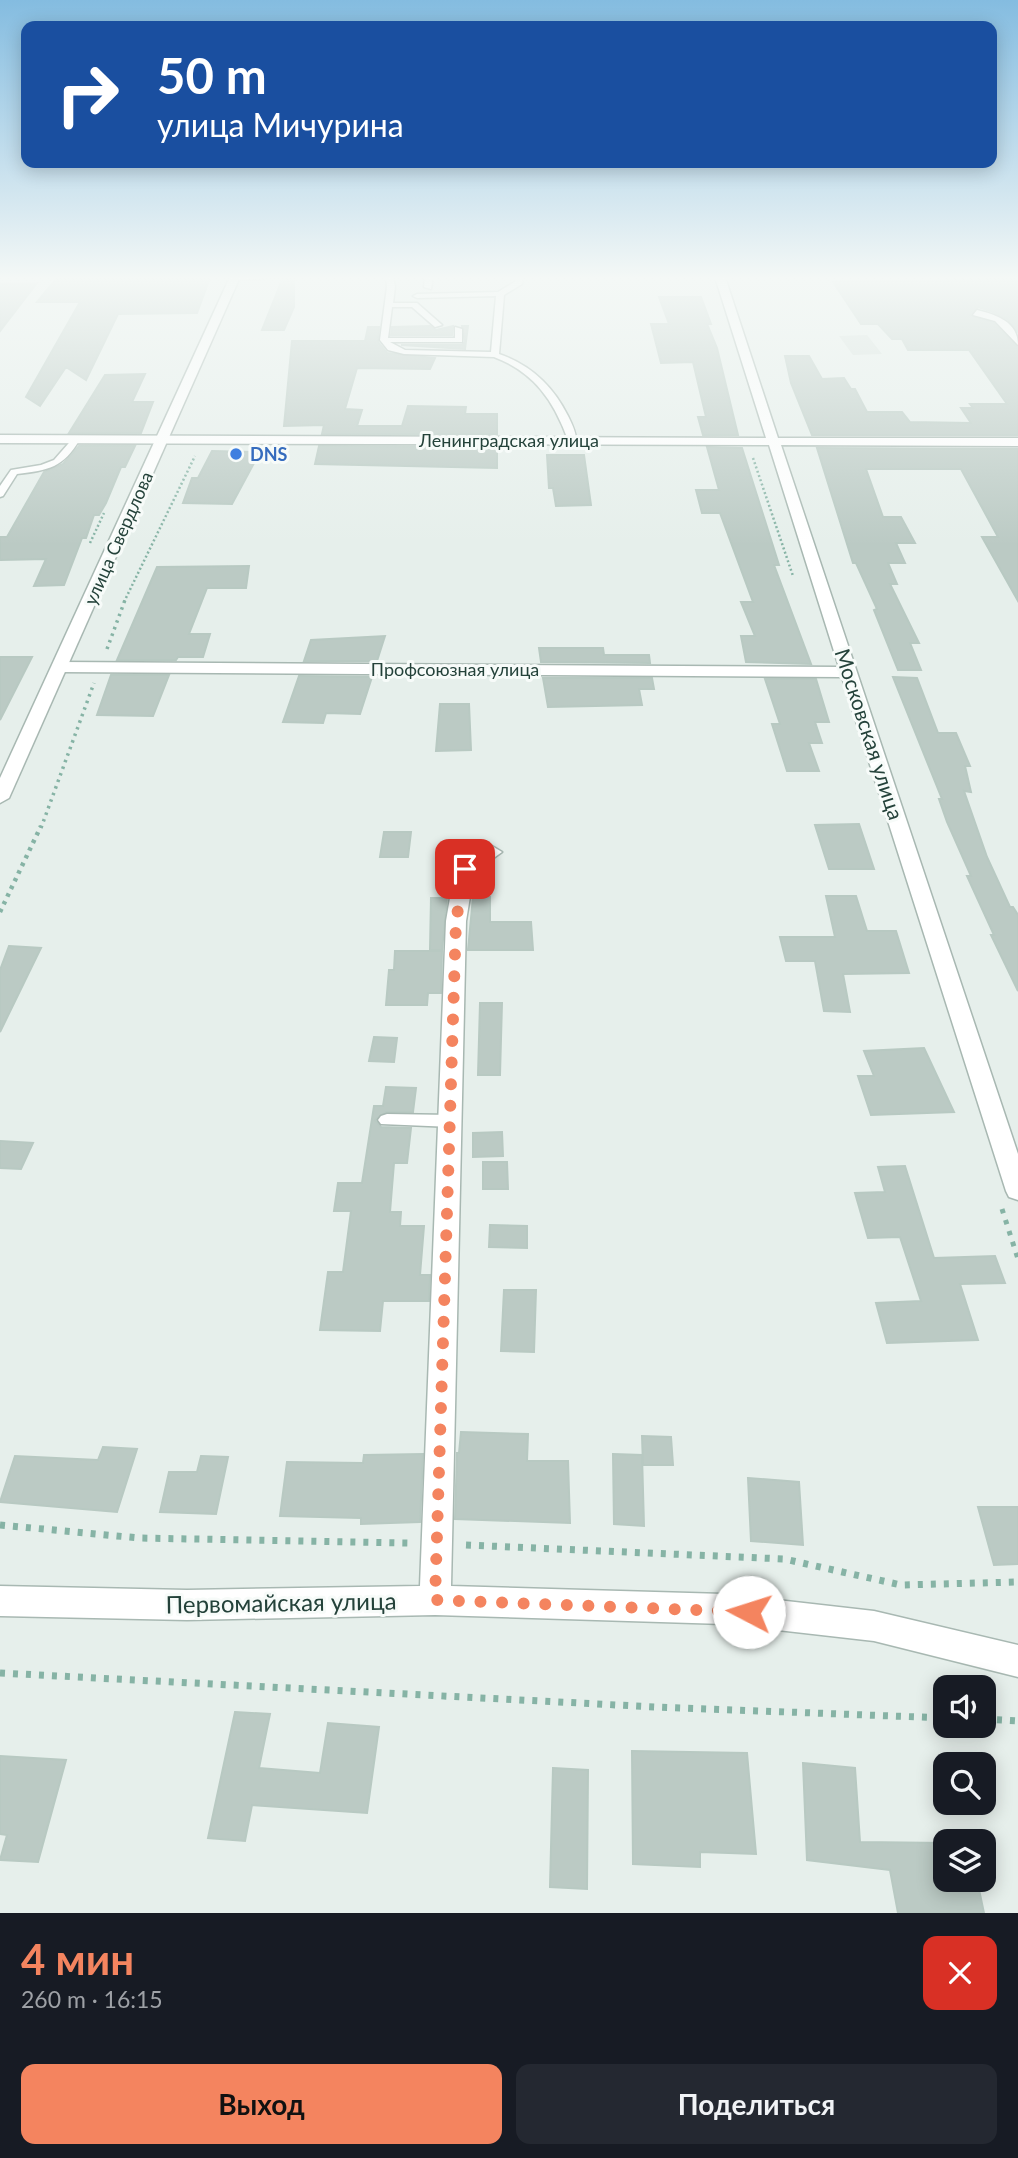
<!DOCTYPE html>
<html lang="ru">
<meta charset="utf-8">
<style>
:root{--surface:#171b24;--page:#242831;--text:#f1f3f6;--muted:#9ea1a6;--accent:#f4845f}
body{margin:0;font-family:Lato,sans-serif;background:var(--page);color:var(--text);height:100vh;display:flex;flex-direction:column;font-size:26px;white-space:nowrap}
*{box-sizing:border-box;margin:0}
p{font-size:23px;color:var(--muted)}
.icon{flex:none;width:38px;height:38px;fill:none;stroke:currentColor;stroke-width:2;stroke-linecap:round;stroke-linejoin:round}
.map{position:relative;height:1913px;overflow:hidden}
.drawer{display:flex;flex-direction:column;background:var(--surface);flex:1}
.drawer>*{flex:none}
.hud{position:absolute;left:21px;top:21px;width:976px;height:147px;border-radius:14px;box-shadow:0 4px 18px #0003;background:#1a4fa0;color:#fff;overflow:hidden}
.fabs{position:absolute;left:933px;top:1675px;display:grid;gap:14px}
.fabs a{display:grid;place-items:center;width:63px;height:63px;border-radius:14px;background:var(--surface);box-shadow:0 4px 18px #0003;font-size:35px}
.pin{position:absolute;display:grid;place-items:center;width:60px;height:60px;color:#fff;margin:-30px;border-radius:14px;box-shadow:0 4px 10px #0006}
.me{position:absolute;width:77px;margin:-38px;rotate:275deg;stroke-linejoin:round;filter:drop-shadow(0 0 5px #0008)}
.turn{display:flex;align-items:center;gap:24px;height:147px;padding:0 21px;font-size:32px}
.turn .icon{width:91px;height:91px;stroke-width:2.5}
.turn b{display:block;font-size:49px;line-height:60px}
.round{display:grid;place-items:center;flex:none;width:74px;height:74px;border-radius:14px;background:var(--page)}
.overview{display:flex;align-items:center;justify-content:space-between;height:119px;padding:0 21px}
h1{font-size:42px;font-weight:700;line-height:52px;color:var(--accent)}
.primary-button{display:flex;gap:14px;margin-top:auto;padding:14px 21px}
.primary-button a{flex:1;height:80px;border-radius:14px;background:var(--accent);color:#111;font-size:28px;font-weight:700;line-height:80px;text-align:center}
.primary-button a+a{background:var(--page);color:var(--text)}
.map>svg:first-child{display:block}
.built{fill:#d4dfda}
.building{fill:#bbcac4;stroke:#b8c9c2;stroke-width:2}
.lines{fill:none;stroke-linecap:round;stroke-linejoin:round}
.service-casing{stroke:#a8b8b2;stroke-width:3}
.minor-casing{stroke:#a8b8b2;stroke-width:3}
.tertiary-casing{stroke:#a8b8b2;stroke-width:3}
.path-far4{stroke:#86b3a5;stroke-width:2.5;stroke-dasharray:2 2.5;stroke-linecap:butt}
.path-far3{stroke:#86b3a5;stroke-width:3.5;stroke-dasharray:2.5 4.5;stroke-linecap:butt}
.path-far2{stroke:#86b3a5;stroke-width:4.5;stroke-dasharray:3.5 5;stroke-linecap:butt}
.path-far1{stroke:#86b3a5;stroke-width:5;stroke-dasharray:4.5 7;stroke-linecap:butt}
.path{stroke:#86b3a5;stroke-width:7;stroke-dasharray:5 8;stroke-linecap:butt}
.service{fill:#fff;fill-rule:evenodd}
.minor{fill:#fff;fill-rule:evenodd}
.tertiary{fill:#fff;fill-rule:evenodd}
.route{stroke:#f4845f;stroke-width:12;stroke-dasharray:0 21.6}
.shop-dot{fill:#3f7fe0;stroke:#f7fbf9;stroke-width:2.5}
.labels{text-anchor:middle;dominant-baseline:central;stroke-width:6;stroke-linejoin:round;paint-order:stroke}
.far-street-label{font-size:18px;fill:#24423a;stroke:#f7fbf9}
.far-shop-label{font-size:18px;font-weight:bold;fill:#366cbe;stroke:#f7fbf9;text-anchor:start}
.street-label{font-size:21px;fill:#24423a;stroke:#f7fbf9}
.near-street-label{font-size:24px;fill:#24423a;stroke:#f7fbf9}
</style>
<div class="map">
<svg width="1018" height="1913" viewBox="0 0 1018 1913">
<rect width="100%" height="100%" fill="#e6efeb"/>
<path class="built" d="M867 335 882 354 853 355 839 336Z"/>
<path class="building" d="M289 277H294V307L284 330H262L282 280Z
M210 278 197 313 118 314 86 380 66 367 40 406 26 397 80 302H37L56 279Z
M1018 279V332L1007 319 993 312 978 307 970 315 994 323 1018 348V435H812L791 383 785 356H809L822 379 844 378 851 389H855L867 412H902L910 422 971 423 961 408H973L970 404H1007L969 350H908L902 339H892L878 324H861L833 282Z
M37 283 0 331V284Z
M659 297H701L711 324H707L717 348 738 435H703L698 417H706L693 362 661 363 651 324H669Z
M430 326 436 330 453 326 452 335H391L392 327Z
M462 326H468L465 349 401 345H462L465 342Z
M368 327H379L378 342 387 353 435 358 430 369 357 368 345 409 362 410 357 426H402L408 406 466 407 465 414H497V434H322L324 425 284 426 292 341H365Z
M145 374 132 402H153L141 433H69L105 375Z
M79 446H135L125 467H121L106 503 99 515H94L86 538H82L64 585 34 586 46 559 0 560V537H7L44 472 63 464Z
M319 446 497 447V468L315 464Z
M707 447 742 448 779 565H774L811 664 746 662 741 636H755L741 602H753L720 513H702L696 490H719Z
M817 448 1018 449V601L982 537H998L961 469H866L883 517H901L915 543H896L905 563H888L897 584H890L919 643H910L921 670H898L874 610 877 609 856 563H853Z
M212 451 260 452 232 504 183 503 192 478H198Z
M547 455H584L591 505 556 506 553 488H549Z
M249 566 246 588H207L189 634H210L203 657H178L176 660H117L157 567Z
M385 636 377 661H304L311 640Z
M539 648H603L604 655H649L650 663 541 662Z
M0 657H32L0 720Z
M111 675H169L153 716 97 715Z
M299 676 372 677 360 714 326 713 323 723 283 722Z
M893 677 917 678 938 733H956L970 766H965L971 792 964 791 987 857 1010 907H1013L1018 915V991L991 935H994L967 876H971L947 822 939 799H942Z
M543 678H652L654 689H639L642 705 548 707Z
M765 679H816L829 722H815L822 743H809L819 771H787L772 724H780Z
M440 704H469L471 750 436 751Z
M859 824 874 869H829L815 825Z
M384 832H411L408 857H380Z
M826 896H856L867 931H896L909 973 843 974 850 1012 824 1011 815 961H786L780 937H835Z
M473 897H490V922H531L533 950H468Z
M431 898H447L442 950H430Z
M9 946 41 948 0 1032V970Z
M395 951H442L441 993H428L427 1005H386L389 970H394Z
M480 1003H502L500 1075H478Z
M374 1037 397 1038 394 1062 369 1061Z
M924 1048 954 1112 871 1115 858 1076H874L864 1051Z
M386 1087 416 1088 413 1112H386L375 1120 381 1127 411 1128 407 1163H394L390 1212H401L400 1226H424L420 1275H430L429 1301H383L380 1331 320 1330 328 1272H343L351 1211H334L338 1183H362L374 1106H383Z
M502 1132 503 1156 473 1157V1133Z
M0 1141 33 1143 21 1169 0 1168Z
M483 1162H507L508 1189H483Z
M905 1166 934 1258 995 1256 1005 1283 960 1284 978 1340 887 1343 876 1303 921 1301 900 1237 868 1238 855 1193 885 1192 878 1167Z
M490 1225 527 1226V1248L489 1247Z
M504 1290H536L534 1352 501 1351Z
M461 1432 528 1434 527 1461H568L570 1523 455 1519 457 1453H459Z
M642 1436 671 1437 673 1465H643Z
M103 1447 137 1449 117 1512 0 1502 15 1456 98 1460Z
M423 1454 420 1522 361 1524V1518L280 1516 287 1462 363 1463 364 1455Z
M613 1454 642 1455 644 1526 614 1524Z
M201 1456 228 1457 216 1514 160 1512 169 1472H197Z
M748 1478 799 1482 803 1545 751 1541Z
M978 1507H1018V1564L994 1565Z
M235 1712 270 1714 259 1768 320 1773 328 1723 379 1727 367 1813 252 1805 245 1841 208 1838Z
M632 1751 747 1753 756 1854 700 1852V1867L633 1864Z
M0 1756 66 1760 38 1862 0 1860 7 1835 0 1834Z
M803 1763 855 1768 860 1842 945 1843V1880H977L984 1913H898L890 1870 807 1860Z
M553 1768 588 1770 587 1889 550 1887Z"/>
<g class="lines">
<defs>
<path id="service" d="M232 277H287L235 280Z
M386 277H393L395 287 393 303H417L442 325 435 327 412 307H392L388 338H455V327L462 329V342H390L405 350 491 352 496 296 417 298 413 296 417 294 498 292 516 281V277H523L522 284 504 295 499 354C531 365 553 386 568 416 572 424 577 434 576 442L568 440C554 401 534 372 494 357L404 354 388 350 380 340 387 287Z
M425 277H433L431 289 424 287Z
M75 436 80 439C63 468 49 470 17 474L3 496 0 497V486L11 470 41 465 54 460Z
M387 1114 452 1115 458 1117 461 1121 458 1125 452 1127 381 1124 378 1120 381 1116Z"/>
<path id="minor" d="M715 277H725L778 438H1018V446L781 445 1018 1154V1200L1009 1197 1006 1191 842 677 60 672 52 667 60 662 839 667 769 445 0 443V435L766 438Z
M977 310C997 315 1018 322 1018 345L995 321 973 315Z
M492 846 502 852 474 872 466 921 451 1586 724 1594 874 1611 1018 1645V1677L874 1641 724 1624 435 1615 187 1620 0 1616V1586L187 1590 420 1586 446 921 455 869Z"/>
<path id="tertiary" d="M230 277H240L9 798 0 803V778Z"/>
</defs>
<use href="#service" class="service-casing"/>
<use href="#minor" class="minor-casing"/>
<use href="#tertiary" class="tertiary-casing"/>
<path class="path-far4" d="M753 458 793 576
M90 543 104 513
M124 602 195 456"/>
<path class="path-far3" d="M107 649 125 600
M41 828 94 683"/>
<path class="path-far2" d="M0 912 41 826"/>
<path class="path-far1" d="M1002 1209 1018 1259"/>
<path class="path" d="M0 1525 139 1538 408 1543
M466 1545 784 1559 901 1585 1018 1582
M0 1673 656 1707 945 1718
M984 1719 1018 1721"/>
<use href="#service" class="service"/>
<use href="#minor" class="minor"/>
<use href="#tertiary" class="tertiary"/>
</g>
<linearGradient id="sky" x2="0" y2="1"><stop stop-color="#84bce0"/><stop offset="0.51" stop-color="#f4f8f6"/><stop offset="1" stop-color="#f4f8f6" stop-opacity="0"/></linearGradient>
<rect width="1018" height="545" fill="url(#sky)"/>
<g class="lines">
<path class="route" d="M465 869 456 921 435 1600 749 1612"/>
</g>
<circle class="shop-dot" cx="236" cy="454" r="7"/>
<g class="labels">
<g class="far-street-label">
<text x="509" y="440">Ленинградская улица</text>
<text transform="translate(118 538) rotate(-66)">улица Свердлова</text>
<text x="455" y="669">Профсоюзная улица</text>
</g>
<g class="far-shop-label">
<text x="250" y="454">DNS</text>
</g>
<g class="street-label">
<text transform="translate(870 734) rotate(72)">Московская улица</text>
</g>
<g class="near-street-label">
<text transform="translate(281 1602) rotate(-1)">Первомайская улица</text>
</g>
</g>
</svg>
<div class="fabs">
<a><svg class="icon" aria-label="sound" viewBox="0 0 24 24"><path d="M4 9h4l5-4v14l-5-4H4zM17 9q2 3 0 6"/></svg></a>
<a><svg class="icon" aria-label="search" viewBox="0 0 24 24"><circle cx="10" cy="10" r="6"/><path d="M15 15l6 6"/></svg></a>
<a><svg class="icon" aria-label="layers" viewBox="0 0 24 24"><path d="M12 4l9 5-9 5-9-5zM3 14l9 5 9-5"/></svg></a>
</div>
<div class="pin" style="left:465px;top:869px;background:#d93025"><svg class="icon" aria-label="arrive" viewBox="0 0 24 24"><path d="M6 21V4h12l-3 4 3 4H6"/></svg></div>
<svg class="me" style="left:749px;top:1612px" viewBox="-20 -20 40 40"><circle r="19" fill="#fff"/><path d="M0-13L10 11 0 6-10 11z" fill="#f4845f"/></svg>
<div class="hud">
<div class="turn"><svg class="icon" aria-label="right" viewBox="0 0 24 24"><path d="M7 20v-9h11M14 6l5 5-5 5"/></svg><div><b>50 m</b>улица Мичурина</div></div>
</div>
</div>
<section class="drawer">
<div class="overview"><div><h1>4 мин</h1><p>260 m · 16:15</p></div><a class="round" style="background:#d93025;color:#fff"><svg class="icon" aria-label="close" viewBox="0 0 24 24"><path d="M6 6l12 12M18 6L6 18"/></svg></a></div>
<div class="primary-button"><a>Выход</a><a>Поделиться</a></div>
</section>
